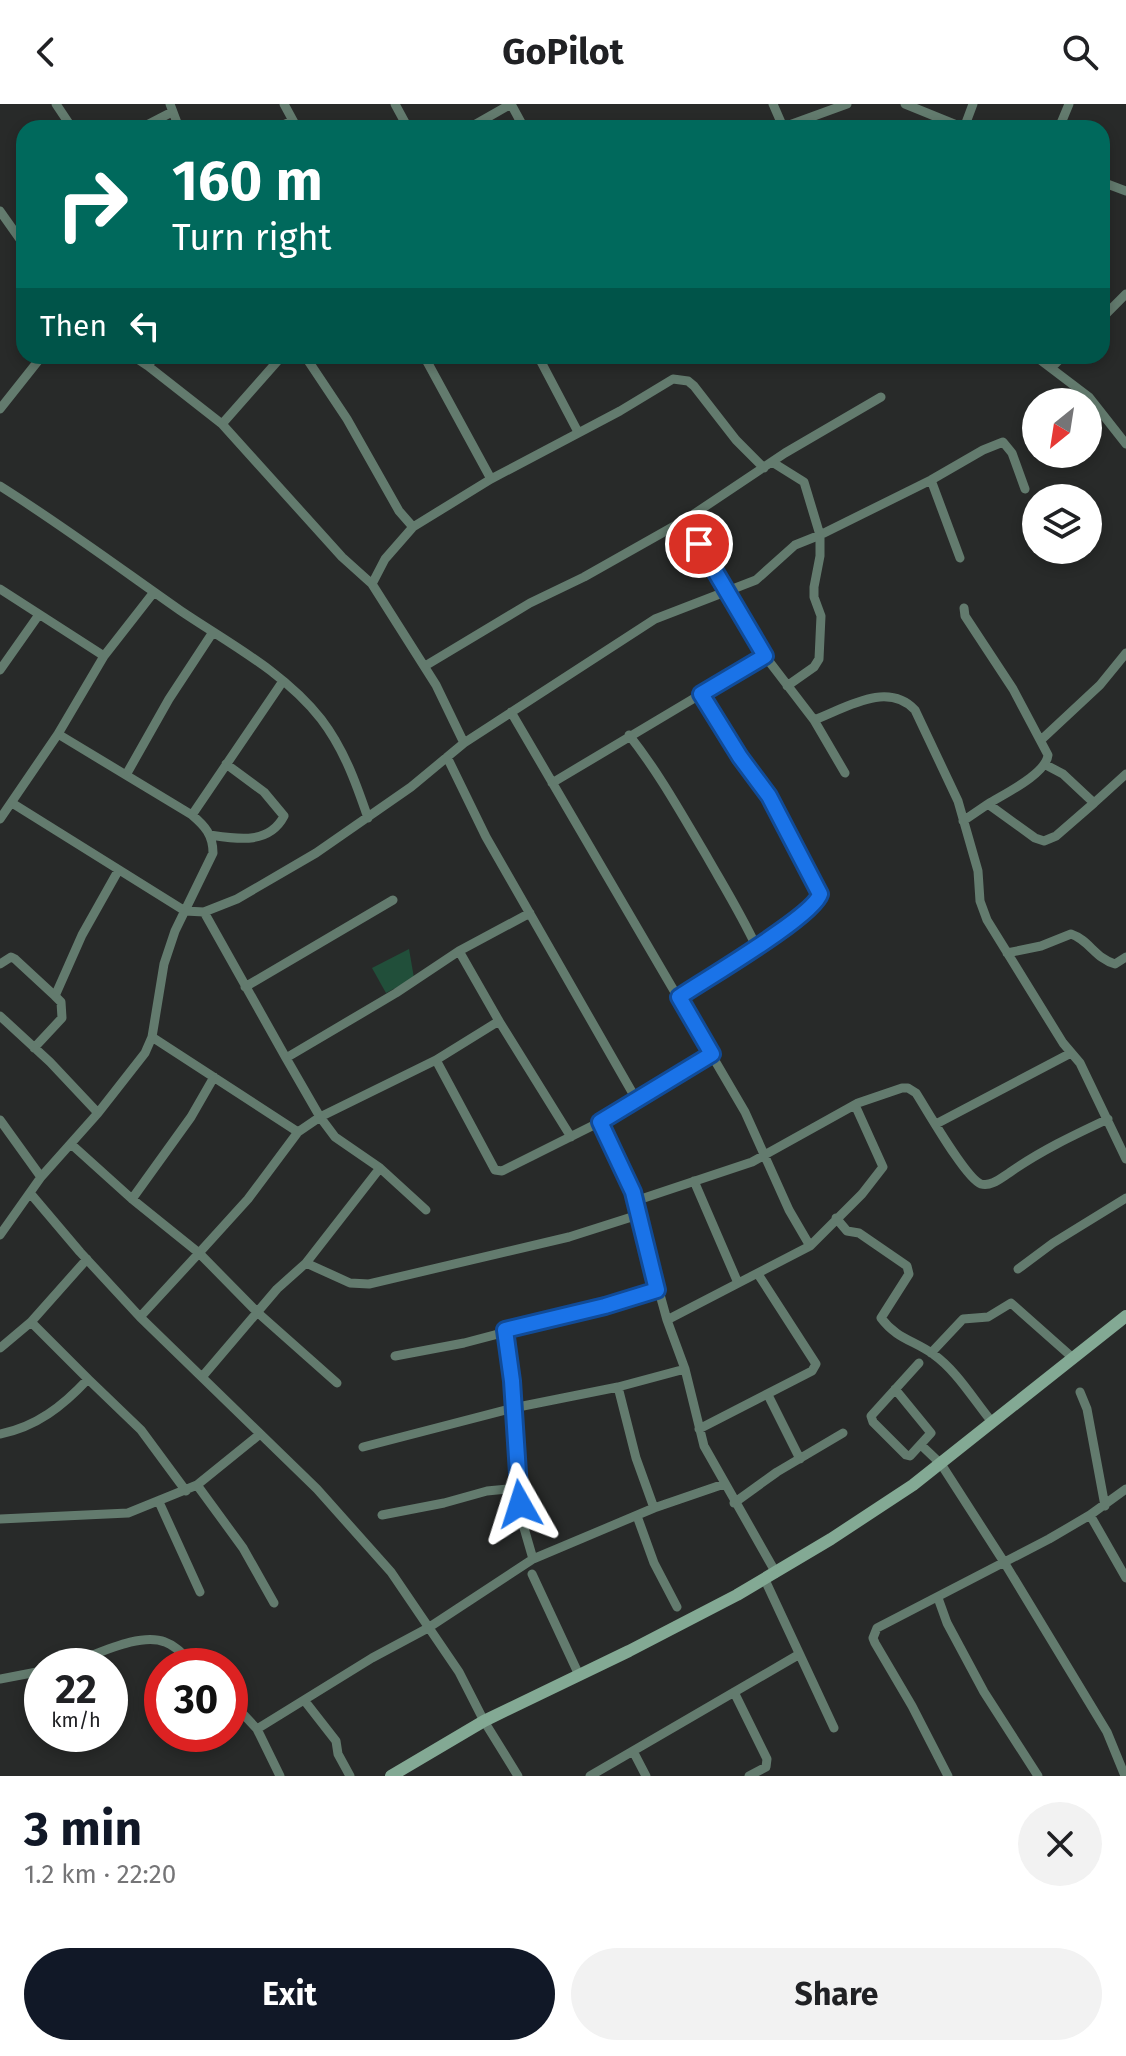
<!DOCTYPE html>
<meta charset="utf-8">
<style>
:root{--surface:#fff;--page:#f2f2f2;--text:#202124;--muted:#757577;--accent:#111827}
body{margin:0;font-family:"Fira Sans",sans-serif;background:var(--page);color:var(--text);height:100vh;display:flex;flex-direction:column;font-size:30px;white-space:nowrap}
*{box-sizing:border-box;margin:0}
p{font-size:26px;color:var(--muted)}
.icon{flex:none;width:44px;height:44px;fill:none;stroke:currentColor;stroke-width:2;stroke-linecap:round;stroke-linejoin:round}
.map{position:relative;height:1672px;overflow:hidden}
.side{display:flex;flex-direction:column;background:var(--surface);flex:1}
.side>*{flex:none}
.banner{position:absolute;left:16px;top:16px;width:1094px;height:244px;border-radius:24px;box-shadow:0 4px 12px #0003;background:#00695c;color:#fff;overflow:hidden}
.needle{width:52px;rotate:210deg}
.fabs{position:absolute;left:1022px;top:284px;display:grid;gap:16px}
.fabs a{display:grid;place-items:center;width:80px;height:80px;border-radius:50%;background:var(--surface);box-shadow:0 4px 12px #0003;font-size:40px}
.speed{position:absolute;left:24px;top:1544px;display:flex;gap:16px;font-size:40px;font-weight:700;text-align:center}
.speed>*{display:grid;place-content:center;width:104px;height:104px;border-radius:50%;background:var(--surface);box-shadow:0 4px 12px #0003;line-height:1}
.speed small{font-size:20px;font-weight:400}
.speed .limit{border:12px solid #d22;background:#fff;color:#111}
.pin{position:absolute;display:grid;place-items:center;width:68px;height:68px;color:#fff;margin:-34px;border:4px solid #fff;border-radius:50%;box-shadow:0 2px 8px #0007}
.me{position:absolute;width:88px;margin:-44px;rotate:354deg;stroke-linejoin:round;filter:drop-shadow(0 0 6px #0008)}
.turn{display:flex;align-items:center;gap:28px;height:168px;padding:0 24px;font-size:36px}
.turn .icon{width:104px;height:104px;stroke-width:2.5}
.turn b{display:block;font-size:56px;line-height:68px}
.then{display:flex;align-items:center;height:76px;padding:0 24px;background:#0003;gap:16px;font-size:30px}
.round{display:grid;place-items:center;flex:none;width:84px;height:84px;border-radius:42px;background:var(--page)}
.headline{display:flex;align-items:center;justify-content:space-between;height:136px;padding:0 24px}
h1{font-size:48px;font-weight:700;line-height:60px;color:var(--accent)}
.action{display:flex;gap:16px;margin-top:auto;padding:16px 24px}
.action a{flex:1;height:92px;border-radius:48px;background:var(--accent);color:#fff;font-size:32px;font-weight:700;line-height:92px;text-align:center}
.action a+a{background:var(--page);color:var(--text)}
header{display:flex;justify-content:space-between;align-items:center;height:104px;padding:0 24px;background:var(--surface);font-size:36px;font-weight:700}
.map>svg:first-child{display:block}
.green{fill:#214f3a}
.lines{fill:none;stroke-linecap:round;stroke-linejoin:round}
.minor{stroke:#637b6e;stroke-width:9}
.secondary{stroke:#83a994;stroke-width:12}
.route-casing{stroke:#114b97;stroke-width:20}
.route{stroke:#1a73e8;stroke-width:14}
</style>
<header><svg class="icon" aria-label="back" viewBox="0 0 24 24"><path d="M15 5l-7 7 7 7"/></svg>GoPilot<svg class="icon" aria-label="search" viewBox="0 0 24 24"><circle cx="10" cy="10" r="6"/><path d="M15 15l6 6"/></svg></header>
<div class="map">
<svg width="1126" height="1672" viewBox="0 0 1126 1672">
<rect width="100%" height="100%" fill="#282a29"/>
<path class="green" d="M409 845 414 874 386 889 372 864Z"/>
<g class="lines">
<path class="minor" d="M56 0 72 24
M170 0 179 24
M284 0 297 24
M395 0 408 24
M511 0 524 24
M773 0 783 23
M905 0 964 24
M141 24 172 8
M276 24 292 17
M469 24 511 0
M781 24 847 0
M964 24 973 0
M1059 24 1069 0
M1102 78 1126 87
M0 107 24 141
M1102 214 1126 190
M133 252 148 262
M155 252 148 262 222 320 282 252
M305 252 347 315 399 407 413 423
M424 252 491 375
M538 252 578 328
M1035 252 1089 293 1126 340
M1051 264 1063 252
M0 305 42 252
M222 320 342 453 372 480 436 581 464 639
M772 358 804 378 820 431 931 376 983 346 1003 338 1012 349 1025 385
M931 376 960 454
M0 382C62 421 121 465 181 507 230 540 284 568 321 615 344 645 356 679 368 714
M685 416 765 552 814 616C844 605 887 576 915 606L958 697 978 767 980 797 987 816 1063 939 1080 959 1126 1055
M372 480 385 455 413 423 491 375 620 307 673 275 688 277 694 282 736 336 764 364
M0 485 104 552
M964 504 965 512 1013 585 1048 651C1046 670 1004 690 988 700
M425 562 530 499 584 473 685 416 785 349 881 293
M0 566 38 512
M701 590 740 653 769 692 820 790 813 801 756 842
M814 616 845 669
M629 631C659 669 681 709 706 751 723 781 741 810 756 842L679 893
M1041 636 1100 581 1126 549
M447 653 486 733 636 995
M1046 661 1063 670 1094 699 1126 670
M126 671 169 595 213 528
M552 679 765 552
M12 699 185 807 204 808 286 954
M192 711 283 577
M0 715 58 630 104 552 154 488
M963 717 988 700 1035 734 1044 737 1056 732 1094 699
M210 731C237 735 269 741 284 712L264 688 226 660
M204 808 237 795 316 749 411 683 464 639 655 515 756 476 795 441 820 431V452L814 483V493L821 512 819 555 814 563 787 582
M459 847 530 809
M1007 849 1041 842 1071 830C1089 836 1096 855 1115 860L1126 853
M0 860 11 853 15 855 55 892 82 831 118 767
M245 883 393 796
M0 912 50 958 98 1009
M499 917 459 847 396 889 286 954 320 1013 436 956 499 917 571 1033
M152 933 298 1028
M34 944 62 914 61 898 55 892
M436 956 495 1066 502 1067 600 1018 712 950
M0 1016 41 1073
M600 1018 633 1088 636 1103
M936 1020 1071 949
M71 1040 132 1095 199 1149 248 1095 298 1028 320 1013 335 1033 380 1064
M694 1077 738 1179
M30 1089 80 1148 140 1213 317 1385 391 1468 459 1568 484 1617 518 1672
M132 1095 191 1013 214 973
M635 1097 752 1058 858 999 902 984H908L916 989C927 1006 966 1075 981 1080 991 1083 1001 1074 1009 1069 1040 1047 1074 1031 1108 1015
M836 1114 847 1127 859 1129 907 1162 909 1170 881 1214C897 1235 913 1236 933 1250 957 1267 973 1295 992 1318
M0 1131 41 1073 98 1009 145 949 152 933 164 860 175 827 213 749C213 731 205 722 192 711L58 630
M810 1142 862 1090 883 1063 855 1001
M306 1159 350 1179 369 1180 569 1133 638 1111 667 1216 810 1142 789 1106 745 1008 511 608
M1018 1165 1053 1139 1126 1094
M140 1213 199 1149 257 1208 337 1279
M667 1216 685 1265 704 1342 776 1469
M505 1226 513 1304 618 1283 685 1265
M0 1244 31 1218 87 1155
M931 1249 963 1215 988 1213 1011 1199 1073 1254
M395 1252 464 1239 605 1202 657 1186
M202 1273 277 1185 306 1159 380 1064 426 1106
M88 1275 141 1326 186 1387
M618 1283 636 1354 654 1404
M895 1285 931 1329 910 1352 906 1351 873 1318 871 1312 919 1259
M1080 1288 1087 1305 1105 1402
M768 1291 800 1355
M699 1325 812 1267 816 1260 758 1170
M0 1330C36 1323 63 1302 88 1275L31 1218
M921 1341 941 1360 1004 1458 1107 1628 1125 1672
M363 1343 513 1304 518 1384 487 1387 444 1399 382 1411
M197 1381 260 1330
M159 1398 200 1488
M734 1399 777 1368 843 1329
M1090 1411 1126 1474
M637 1412 654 1459 677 1503
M0 1415 128 1409 197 1381 243 1444 274 1499
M533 1455 654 1404 724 1380
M532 1470 579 1571
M765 1476 834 1624
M938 1494 947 1519 984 1588 1038 1672
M62 1562C90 1555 137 1527 165 1538 177 1542 186 1554 195 1562
M0 1575 42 1567
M734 1588 767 1655 766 1663 749 1672
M230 1596 257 1625 280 1672
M304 1596 336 1637 338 1650 350 1672
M257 1625 372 1554 428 1524 533 1455 522 1417 518 1384
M633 1647 646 1672
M590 1672 798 1551
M948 1672 912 1602 875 1539 873 1534 877 1524 1049 1435 1090 1411 1126 1385"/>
<path class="secondary" d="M391 1672 484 1617 629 1547 737 1491 831 1435 913 1381 1126 1212"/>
</g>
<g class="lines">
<defs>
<path id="route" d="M520 1400 512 1277 505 1226 605 1202 657 1186 633 1088 600 1018 712 950 679 893C704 876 814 812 820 790L769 692 740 653 701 590 765 552 699 440"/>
</defs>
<use href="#route" class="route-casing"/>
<use href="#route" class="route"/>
</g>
</svg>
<div class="fabs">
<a><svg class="needle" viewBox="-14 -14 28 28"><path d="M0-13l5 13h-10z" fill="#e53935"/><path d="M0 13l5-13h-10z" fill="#757577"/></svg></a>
<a><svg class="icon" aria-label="layers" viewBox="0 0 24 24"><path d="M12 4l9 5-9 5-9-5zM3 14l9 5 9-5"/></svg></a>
</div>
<div class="speed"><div>22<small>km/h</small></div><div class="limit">30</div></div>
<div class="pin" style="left:699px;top:440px;background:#d93025"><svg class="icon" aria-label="arrive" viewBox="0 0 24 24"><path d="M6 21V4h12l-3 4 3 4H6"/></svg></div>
<svg class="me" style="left:520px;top:1400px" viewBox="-20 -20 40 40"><path d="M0-17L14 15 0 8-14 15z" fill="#1a73e8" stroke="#fff" stroke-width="4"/></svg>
<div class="banner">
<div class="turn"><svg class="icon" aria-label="right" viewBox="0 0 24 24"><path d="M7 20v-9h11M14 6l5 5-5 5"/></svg><div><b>160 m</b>Turn right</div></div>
<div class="then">Then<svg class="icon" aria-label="left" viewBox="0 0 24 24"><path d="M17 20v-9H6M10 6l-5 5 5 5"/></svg></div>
</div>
</div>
<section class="side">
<div class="headline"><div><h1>3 min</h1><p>1.2 km · 22:20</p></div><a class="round"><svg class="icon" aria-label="close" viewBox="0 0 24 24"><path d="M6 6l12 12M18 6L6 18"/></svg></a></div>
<div class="action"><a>Exit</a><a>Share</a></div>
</section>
